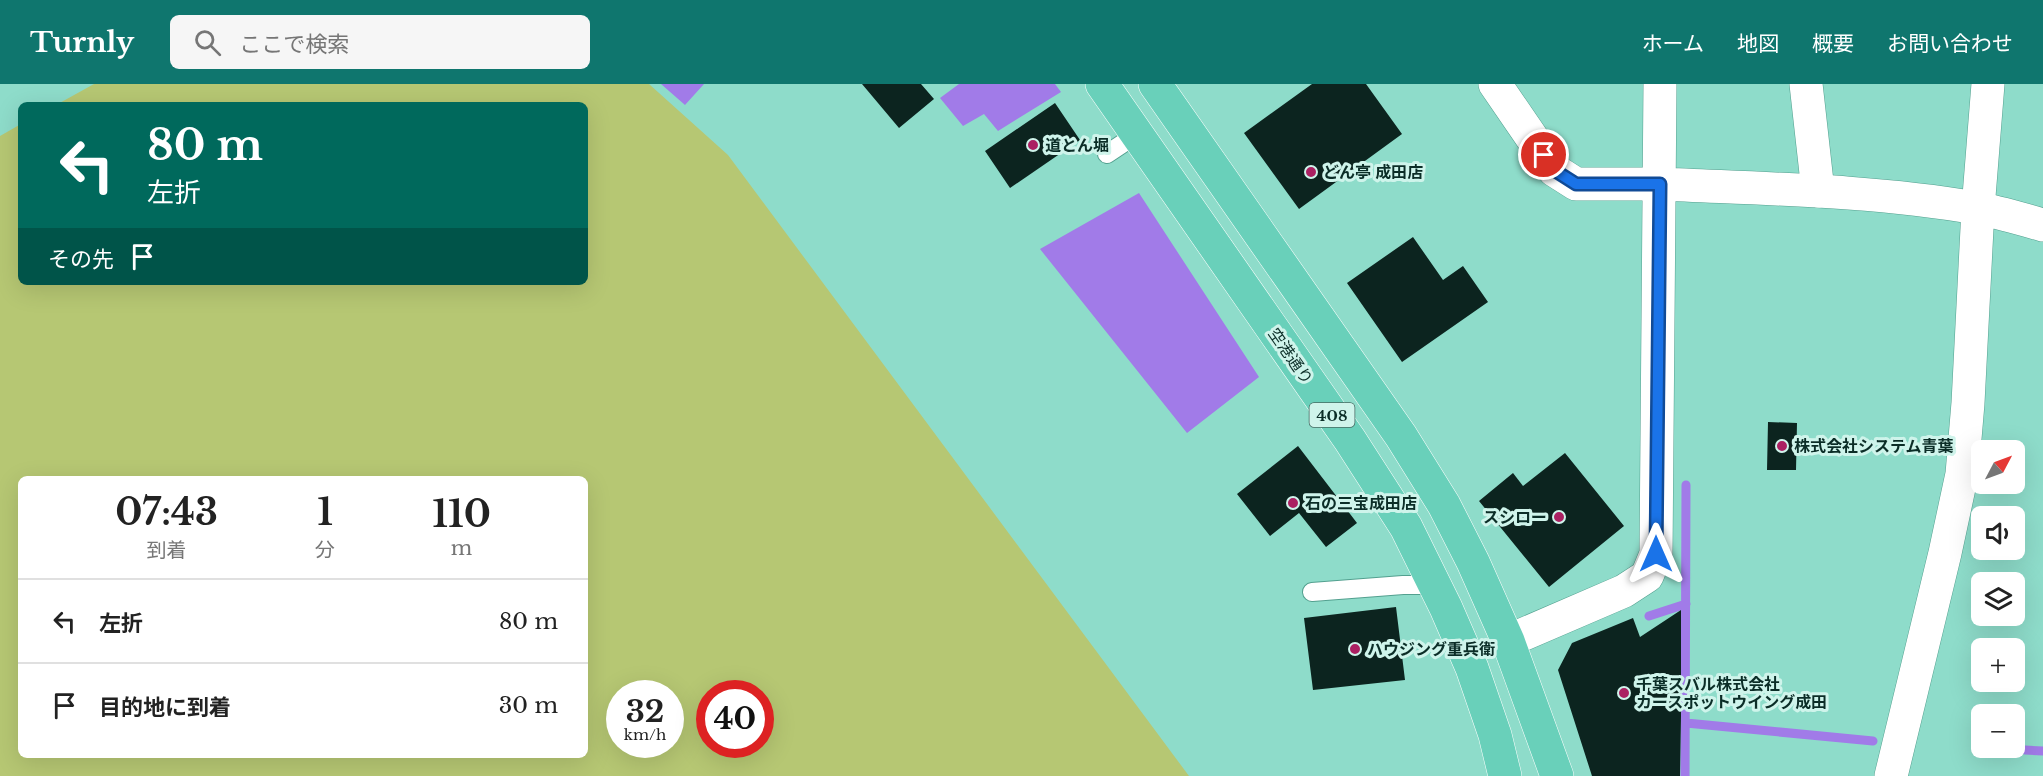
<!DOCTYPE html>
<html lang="ja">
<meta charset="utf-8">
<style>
:root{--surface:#fff;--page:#f6f6f6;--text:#222;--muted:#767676;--line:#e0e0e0;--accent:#0f766e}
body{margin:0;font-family:"Libre Baskerville","Noto Sans JP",serif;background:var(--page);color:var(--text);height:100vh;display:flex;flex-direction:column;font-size:22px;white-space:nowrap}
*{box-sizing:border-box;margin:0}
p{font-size:20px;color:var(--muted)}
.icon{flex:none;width:33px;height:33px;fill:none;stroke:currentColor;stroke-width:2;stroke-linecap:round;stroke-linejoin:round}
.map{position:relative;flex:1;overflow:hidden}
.side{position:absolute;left:18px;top:392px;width:570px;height:282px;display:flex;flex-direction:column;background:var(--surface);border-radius:9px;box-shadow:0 6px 24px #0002}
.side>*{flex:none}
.banner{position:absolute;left:18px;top:18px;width:570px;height:183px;border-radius:9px;box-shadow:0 6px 24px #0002;background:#00695c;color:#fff;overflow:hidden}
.needle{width:39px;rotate:49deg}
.fabs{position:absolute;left:1971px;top:356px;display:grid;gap:12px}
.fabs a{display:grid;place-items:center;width:54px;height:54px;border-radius:9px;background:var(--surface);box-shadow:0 6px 24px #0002;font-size:30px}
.speed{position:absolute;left:606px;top:596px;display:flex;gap:12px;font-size:30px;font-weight:700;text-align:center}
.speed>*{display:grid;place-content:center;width:78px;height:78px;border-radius:50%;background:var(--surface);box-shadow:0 6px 24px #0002;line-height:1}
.speed small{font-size:15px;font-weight:400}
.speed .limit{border:9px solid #d22;background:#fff;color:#111}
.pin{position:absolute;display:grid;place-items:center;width:51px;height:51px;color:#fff;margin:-26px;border:3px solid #fff;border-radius:50%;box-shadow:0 2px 6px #0007}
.me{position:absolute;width:66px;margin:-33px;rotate:0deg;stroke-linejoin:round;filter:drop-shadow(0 0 4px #0008)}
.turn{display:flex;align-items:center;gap:21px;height:126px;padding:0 30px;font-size:27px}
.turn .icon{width:78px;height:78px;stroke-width:2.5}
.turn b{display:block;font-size:42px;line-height:51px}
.then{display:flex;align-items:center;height:57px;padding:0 30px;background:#0003;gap:12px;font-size:22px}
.eta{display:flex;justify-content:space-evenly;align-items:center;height:102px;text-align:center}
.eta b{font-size:36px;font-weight:700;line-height:42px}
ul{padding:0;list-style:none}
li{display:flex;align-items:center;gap:18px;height:84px;padding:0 30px;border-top:2px solid var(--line)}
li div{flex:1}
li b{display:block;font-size:22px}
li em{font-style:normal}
header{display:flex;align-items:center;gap:36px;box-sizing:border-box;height:84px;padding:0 30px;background:var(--accent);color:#fff}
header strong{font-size:28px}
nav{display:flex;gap:33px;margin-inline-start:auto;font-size:21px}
.search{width:420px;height:54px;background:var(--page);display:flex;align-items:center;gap:15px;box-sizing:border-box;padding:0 21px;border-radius:9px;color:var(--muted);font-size:22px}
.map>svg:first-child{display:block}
.green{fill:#b6c773;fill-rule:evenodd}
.water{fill:#a17be8}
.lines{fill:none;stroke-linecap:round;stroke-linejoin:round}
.stream{stroke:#a17be8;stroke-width:9}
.building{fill:#0c241f}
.lane-casing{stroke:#53a08f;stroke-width:20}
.street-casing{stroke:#53a08f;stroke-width:34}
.secondary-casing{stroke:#53a08f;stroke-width:34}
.highway-casing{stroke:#fff;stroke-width:34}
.lane{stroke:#fff;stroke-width:18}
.street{stroke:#fff;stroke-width:33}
.secondary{stroke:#fff;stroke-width:33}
.highway{stroke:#69d0ba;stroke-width:33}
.route-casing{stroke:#114b97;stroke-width:15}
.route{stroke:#1a73e8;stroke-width:10}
.poi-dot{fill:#ab2062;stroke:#cff4eb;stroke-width:2}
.labels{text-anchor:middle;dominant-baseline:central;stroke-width:6;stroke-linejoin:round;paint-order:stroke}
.shield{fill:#cff4eb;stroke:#466962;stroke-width:1.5}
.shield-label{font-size:15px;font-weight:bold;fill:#0b2d27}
.poi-label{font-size:16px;font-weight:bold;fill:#0b2d27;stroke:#cff4eb;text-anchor:start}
.street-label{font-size:16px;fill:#0b2d27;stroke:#cff4eb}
</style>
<header>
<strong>Turnly</strong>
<div class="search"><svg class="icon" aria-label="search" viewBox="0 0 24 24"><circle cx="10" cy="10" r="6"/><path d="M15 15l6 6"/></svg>ここで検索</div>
<nav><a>ホーム</a><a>地図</a><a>概要</a><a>お問い合わせ</a></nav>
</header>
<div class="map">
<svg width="2043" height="692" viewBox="0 0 2043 692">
<rect width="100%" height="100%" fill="#8edcca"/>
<path class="green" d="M94 0H649L728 71 1189 692H0V52L21 40V198H585V21H56ZM21 394H585V670H21ZM620 609H670V660H620ZM710 609H760V660H710Z"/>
<path class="water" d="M661 0H704L685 21Z
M959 0H1055L1061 8 998 47 984 30 963 42 940 14Z
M1139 109 1259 293 1187 349 1040 165Z"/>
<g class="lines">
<path class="stream" d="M1649 532 1686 520
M1686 639 1873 657
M2025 666 2043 667
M1685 692 1686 401"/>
</g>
<path class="building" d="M862 0H921L934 15 899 44Z
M1312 0H1366L1402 50 1299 125 1244 49Z
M1055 19 1080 56 1010 104 985 67Z
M1413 153 1443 196 1463 182 1488 218 1402 278 1347 199Z
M1768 338 1797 339 1796 386H1767Z
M1298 362 1357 439 1326 463 1299 429 1270 452 1237 410Z
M1565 369 1624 442 1549 503 1479 417 1513 389 1523 402Z
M1396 523 1405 596 1313 606 1304 534Z
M1681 526V632L1680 692H1592L1558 586 1572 559 1633 534 1640 553Z"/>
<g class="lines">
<defs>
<path id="lane" d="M1107 70 1137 50
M1312 508 1403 501H1435"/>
<path id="street" d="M1495 0 1554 86 1576 100H1660
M1806 0 1818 107
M1978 125 1988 0"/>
<path id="secondary" d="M1660 100C1766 105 1872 106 1976 124 1999 128 2021 135 2043 141
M1508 557 1624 507 1647 492 1656 470 1660 0
M1891 692 1945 469 1962 390 1968 319 1978 125"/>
<path id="highway" d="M1102 0 1350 356 1406 443 1446 524 1472 584 1495 651 1505 692
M1155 0 1401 352 1444 421 1473 478 1508 557 1557 692"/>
</defs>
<use href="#lane" class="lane-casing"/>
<use href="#street" class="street-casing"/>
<use href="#secondary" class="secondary-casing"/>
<use href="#highway" class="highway-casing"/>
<use href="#lane" class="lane"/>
<use href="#street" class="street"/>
<use href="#secondary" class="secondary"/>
<use href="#highway" class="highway"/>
</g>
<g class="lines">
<defs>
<path id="route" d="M1544 71 1554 86 1576 100H1660L1656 470"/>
</defs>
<use href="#route" class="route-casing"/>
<use href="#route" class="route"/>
</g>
<g class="poi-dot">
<circle cx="1033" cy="61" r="6"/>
<circle cx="1311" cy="88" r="6"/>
<circle cx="1782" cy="362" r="6"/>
<circle cx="1293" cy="419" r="6"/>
<circle cx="1559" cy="433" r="6"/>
<circle cx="1355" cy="565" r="6"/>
<circle cx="1624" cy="609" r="6"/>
</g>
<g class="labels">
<rect class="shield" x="1309.5" y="319" width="45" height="24" rx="4.5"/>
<g class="shield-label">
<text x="1332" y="331">408</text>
</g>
<g class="poi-label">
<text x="1045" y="61">道とん堀</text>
<text x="1323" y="88">どん亭 成田店</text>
<text x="1794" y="362">株式会社システム青葉</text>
<text x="1305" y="419">石の三宝成田店</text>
<text x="1547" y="433" text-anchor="end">スシロー</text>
<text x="1367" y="565">ハウジング重兵衛</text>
<text x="1636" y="600">千葉スバル株式会社<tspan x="1636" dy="18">カースポットウイング成田</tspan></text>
</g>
<g class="street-label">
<text transform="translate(1291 272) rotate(55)">空港通り</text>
</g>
</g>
</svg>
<div class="fabs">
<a><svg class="needle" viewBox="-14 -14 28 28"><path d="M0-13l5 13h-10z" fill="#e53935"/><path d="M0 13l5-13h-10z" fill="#767676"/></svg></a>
<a><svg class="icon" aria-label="sound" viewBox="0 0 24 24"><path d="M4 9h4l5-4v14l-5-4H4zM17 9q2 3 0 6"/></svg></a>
<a><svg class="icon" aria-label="layers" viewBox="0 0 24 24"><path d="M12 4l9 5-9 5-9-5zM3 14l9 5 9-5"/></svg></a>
<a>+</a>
<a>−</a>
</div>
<div class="speed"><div>32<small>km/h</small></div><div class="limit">40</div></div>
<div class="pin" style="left:1544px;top:71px;background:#d93025"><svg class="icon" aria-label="arrive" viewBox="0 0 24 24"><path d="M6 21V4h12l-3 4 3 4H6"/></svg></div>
<svg class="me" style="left:1656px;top:470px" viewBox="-20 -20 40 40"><path d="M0-17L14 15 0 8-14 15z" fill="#1a73e8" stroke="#fff" stroke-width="4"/></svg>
<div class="banner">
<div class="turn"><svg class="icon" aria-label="left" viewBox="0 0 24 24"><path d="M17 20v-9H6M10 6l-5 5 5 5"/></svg><div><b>80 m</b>左折</div></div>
<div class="then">その先<svg class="icon" aria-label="arrive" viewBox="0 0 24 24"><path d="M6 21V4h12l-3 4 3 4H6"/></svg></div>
</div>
<section class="side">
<div class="eta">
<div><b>07:43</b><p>到着</p></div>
<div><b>1</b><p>分</p></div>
<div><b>110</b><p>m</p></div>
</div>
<ul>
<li><svg class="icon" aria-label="left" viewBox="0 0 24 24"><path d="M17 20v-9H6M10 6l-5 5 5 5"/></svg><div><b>左折</b></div><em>80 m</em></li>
<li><svg class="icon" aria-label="arrive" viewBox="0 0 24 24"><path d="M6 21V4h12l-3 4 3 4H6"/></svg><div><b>目的地に到着</b></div><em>30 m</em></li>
</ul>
</section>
</div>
